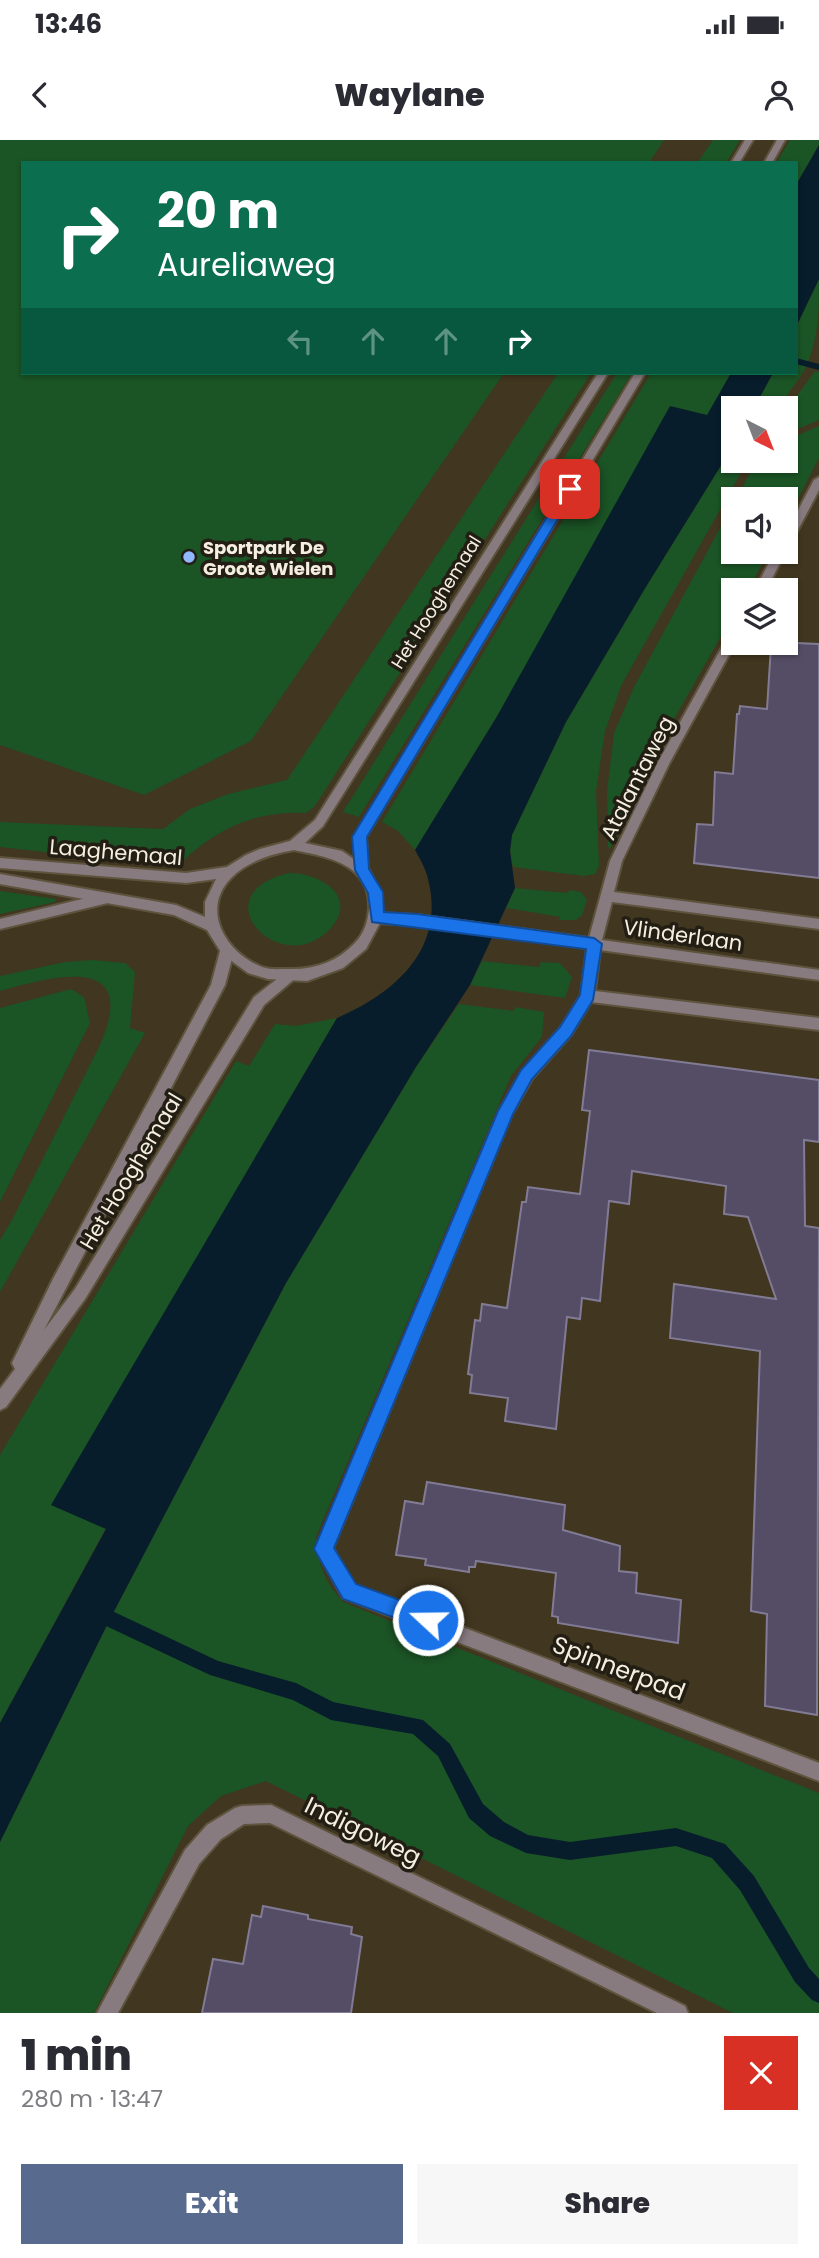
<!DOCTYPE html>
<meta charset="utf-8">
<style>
:root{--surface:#fff;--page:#f7f7f7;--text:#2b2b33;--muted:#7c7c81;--accent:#586a8e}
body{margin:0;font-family:Poppins,sans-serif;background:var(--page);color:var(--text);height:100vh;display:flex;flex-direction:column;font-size:26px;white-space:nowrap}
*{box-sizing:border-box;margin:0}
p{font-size:23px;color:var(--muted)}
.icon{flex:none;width:38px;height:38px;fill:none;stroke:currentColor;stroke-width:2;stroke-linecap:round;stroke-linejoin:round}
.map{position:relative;height:1873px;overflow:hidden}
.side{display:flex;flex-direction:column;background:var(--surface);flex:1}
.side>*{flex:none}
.guide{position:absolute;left:21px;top:21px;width:777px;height:214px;border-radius:0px;box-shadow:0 2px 5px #0004;background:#0b6e4f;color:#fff;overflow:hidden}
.needle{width:46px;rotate:138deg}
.tools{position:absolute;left:721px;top:256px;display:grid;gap:14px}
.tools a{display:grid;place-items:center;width:77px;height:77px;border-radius:0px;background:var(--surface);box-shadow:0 2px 5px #0004;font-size:35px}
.pin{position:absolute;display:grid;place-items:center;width:60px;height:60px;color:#fff;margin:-30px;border-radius:14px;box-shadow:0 4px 10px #0006}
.me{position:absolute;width:77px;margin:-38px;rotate:291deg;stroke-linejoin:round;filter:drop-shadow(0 0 5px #0008)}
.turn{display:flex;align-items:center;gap:24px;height:147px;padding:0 21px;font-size:32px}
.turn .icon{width:91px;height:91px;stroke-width:2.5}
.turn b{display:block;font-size:49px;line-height:60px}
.lanes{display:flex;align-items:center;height:66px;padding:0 21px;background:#0003;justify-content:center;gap:35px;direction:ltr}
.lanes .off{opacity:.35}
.round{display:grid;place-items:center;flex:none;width:74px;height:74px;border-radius:0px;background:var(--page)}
.headline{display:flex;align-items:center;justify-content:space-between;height:119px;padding:0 21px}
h1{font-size:42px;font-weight:800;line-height:52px}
.button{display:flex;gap:14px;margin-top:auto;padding:14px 21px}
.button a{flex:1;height:80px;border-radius:0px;background:var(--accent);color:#fff;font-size:28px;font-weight:800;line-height:80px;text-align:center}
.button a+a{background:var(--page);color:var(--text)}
.status{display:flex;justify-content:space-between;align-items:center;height:49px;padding:0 35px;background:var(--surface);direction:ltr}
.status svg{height:19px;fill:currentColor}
header{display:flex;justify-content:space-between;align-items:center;height:91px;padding:0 21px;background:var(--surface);font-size:32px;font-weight:800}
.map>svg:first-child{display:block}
.green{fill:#1b5425}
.water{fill:#071d2b}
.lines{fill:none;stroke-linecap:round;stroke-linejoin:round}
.stream{fill:#071d2b;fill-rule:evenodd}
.building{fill:#544d65;stroke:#827b95;stroke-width:2}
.service-casing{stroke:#5e543e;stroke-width:4}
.minor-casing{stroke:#5e543e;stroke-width:4}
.tertiary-casing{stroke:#5e543e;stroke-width:4}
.service{fill:#887b80;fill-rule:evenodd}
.minor{fill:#887b80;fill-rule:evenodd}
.tertiary{fill:#887b80;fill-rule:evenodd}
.route{fill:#1a73e8;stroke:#114b97;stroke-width:2}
.poi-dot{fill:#90b8fd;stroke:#231e14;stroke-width:2.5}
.labels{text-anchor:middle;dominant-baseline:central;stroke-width:7;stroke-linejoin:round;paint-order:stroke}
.far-poi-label{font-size:18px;font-weight:bold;fill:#f6efe1;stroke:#231e14;text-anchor:start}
.far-street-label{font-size:18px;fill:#f6efe1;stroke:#231e14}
.street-label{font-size:21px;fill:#f6efe1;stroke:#231e14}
.near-street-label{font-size:24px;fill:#f6efe1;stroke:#231e14}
</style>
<div class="status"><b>13:46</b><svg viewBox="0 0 49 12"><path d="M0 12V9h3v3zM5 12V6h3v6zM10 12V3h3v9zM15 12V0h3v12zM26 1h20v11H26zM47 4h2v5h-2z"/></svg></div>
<header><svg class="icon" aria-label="back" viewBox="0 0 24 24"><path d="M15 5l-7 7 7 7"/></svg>Waylane<svg class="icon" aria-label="person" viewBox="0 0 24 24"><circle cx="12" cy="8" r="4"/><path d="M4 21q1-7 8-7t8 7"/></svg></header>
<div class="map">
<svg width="819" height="1873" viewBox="0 0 819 1873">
<rect width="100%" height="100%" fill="#41361f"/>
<path class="green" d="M0 0H664L649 23H23V233H504L251 601 144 655 0 605Z
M713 0H740L726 23H697Z
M790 0H819V5L796 45V23H776Z
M819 139C819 172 819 201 804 231 796 244 786 255 779 268H754L773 233H796V187Z
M815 231 819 232V280L786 294V271Z
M558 233H591L315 666 306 673C251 671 215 690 176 727L0 707V682L163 689 190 669 228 654 287 640Z
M617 233H632L359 677 343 672Z
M651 233H731L707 276 496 578 415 710 398 691 382 682Z
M819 286V318L786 382V359H736L757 320H786V300Z
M733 306V320H748L622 544 605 591 596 651 599 726 595 734 584 736 513 727 510 711 512 695 566 582 644 450Z
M733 364V411H769L748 450H733V475L656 611 610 709 608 707 607 651 614 593 634 547Z
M289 733C322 733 361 758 328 791 279 839 199 754 289 733Z
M515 748 568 753 569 750 581 752 587 760 582 775 576 780H559L560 777 506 768Z
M0 751 56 759 55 762 0 774Z
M93 820 125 823 135 832 130 888 145 893 0 1152V1100L12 1080 99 907C142 812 54 836 0 851V836L65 822Z
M482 821 539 827 541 822 560 823 572 837 565 858 470 845Z
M71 849 84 857 90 883 0 1062V868Z
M459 864 514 871 515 867 544 872 542 897 511 936 316 1397C319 1427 324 1440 343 1462L819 1653V1873H733L266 1641 221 1656 188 1686 94 1873H0V1702L110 1479 286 1143 416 927Z
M337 878 52 1365 106 1388 0 1583V1315L236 921 249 926 275 884 296 886Z"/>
<path class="water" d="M819 5V139L796 187V45Z
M731 233H773L754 268H733V306L644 450 566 582 512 695 510 711 515 748 470 845 416 927 286 1143 110 1479 0 1702V1583L106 1389 51 1365 337 878C395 853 446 809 428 739 426 729 420 719 415 710L496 578 670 266 707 275Z"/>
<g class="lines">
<path class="stream" d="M796 218 819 224V230L796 224Z
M110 1470 218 1521 296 1543 333 1562 423 1580 450 1604 483 1664 504 1682 528 1695 570 1702 676 1688 725 1704 754 1736 809 1828 819 1839V1863L812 1860 795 1842 740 1750 712 1718 676 1706 570 1720 526 1713 490 1696 469 1678 438 1616 413 1594 331 1580 293 1560 210 1535 104 1485 101 1479 104 1473Z"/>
</g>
<path class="building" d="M773 502 819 504V738L694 723 697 684 713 685 715 632 733 634 737 574H739L740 566 767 569 771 506H773Z
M589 910 819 940V1002L804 1000 805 1086 819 1088 817 1575 765 1566 767 1474 751 1471 760 1211 670 1198 674 1144 776 1159 748 1077 724 1074 726 1046 632 1031 629 1064 609 1061 600 1161 582 1158 580 1179 567 1177 556 1289 505 1281 508 1258 470 1253 472 1235 468 1234 475 1180 480 1181 482 1164 507 1168 522 1062H526L528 1047 580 1054 590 971 582 970Z
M427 1342 565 1365 563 1390 620 1406 619 1431 637 1433 636 1453 681 1460 678 1503 558 1483V1477L552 1476 556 1433 476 1421 475 1427H469V1432L425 1425 426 1419 396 1415 405 1361 423 1364Z
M263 1766 308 1775V1779L352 1787 351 1794 362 1797 351 1873H202L213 1819 243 1824 252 1775 261 1777Z"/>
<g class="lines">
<defs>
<path id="service" d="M107 753 113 758 112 762 0 789V779Z"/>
<path id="minor" d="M819 337V350L791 403 786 406V393L814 340Z
M786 410V411L766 450H755L775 411Z
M733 494V502H736L670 622 622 721 614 752 819 779V789L612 762 602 800 819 830V840L600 810 595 851 819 878V890L591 862 571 895 532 939 512 974 333 1408 355 1446 819 1623V1641L343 1458 316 1409 499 971 522 931 561 887 581 855 587 808 417 785 377 783 370 778 377 773 417 775 589 798 610 721 658 622 727 498Z
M227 806 234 811 225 845 44 1190 75 1149 254 857 286 832 291 831 298 836 264 865 85 1159 6 1267 0 1270V1249L15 1229 12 1223 53 1139 211 845 220 811Z
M271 1665 685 1866 688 1873H657L270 1683 244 1684 221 1699 199 1724 118 1873H97L185 1710 207 1685 235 1668 242 1666Z"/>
<path id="tertiary" d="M745 0H753L739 23H731Z
M777 0H785L772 23H764Z
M598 233H608L323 686 305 703 342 711 355 720 354 697 356 694 635 233H645L366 697 368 728 382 756 381 781 366 809 343 828 307 841 268 839 248 833 222 814 207 790 174 775 0 744V734L176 765 205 777V762L216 739 186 743 0 728V718L186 733 227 727 246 715 260 709 290 701 315 680ZM294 710C328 717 371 724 369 769 368 781 364 794 355 803 337 822 314 830 288 829 279 829 270 830 262 827 226 813 200 770 231 738 248 721 271 714 294 710Z"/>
</defs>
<use href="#service" class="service-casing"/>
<use href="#minor" class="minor-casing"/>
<use href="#tertiary" class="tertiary-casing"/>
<use href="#service" class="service"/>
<use href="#minor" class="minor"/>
<use href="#tertiary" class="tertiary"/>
</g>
<path class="route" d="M570 345 576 349 367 697 369 729 383 752 384 772 417 774 594 798 602 804 593 860 571 896 532 939 513 974 334 1408 356 1444 435 1473 438 1480 435 1487 428 1490 343 1459 314 1409 498 971 521 930 560 887 580 855 586 809 372 782 368 753 355 730 352 697 564 349Z"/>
<circle class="poi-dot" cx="189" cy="417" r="7"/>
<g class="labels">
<g class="far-poi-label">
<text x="203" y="407">Sportpark De<tspan x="203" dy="21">Groote Wielen</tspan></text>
</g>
<g class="far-street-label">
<text transform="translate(436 462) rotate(-58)">Het Hooghemaal</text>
</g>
<g class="street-label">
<text transform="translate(637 638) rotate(-63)">Atalantaweg</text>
<text transform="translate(116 712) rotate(5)">Laaghemaal</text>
<text transform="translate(683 795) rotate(8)">Vlinderlaan</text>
<text transform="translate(131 1031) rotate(-59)">Het Hooghemaal</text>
</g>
<g class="near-street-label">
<text transform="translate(619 1528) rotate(21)">Spinnerpad</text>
<text transform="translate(363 1691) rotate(26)">Indigoweg</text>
</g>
</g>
</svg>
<div class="tools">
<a><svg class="needle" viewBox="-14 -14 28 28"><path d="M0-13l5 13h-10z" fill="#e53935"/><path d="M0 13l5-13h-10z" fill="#7c7c81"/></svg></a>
<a><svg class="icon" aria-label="sound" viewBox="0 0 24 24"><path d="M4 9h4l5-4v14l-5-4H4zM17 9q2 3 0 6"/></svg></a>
<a><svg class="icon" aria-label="layers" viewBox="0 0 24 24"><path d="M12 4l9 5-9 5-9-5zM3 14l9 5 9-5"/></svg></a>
</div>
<div class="pin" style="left:570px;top:349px;background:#d93025"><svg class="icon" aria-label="arrive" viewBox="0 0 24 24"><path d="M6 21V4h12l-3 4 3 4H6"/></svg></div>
<svg class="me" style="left:428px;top:1480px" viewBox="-20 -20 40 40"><circle r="17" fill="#1a73e8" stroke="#fff" stroke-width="3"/><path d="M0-11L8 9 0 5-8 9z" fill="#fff"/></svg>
<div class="guide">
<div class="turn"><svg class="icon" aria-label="right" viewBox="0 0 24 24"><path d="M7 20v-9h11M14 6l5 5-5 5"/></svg><div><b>20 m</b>Aureliaweg</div></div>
<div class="lanes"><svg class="icon off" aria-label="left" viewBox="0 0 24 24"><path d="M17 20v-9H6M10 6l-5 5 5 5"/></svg><svg class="icon off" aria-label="ahead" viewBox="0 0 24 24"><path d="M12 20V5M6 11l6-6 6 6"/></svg><svg class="icon off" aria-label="ahead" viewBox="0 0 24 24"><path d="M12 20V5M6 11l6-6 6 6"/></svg><svg class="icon" aria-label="right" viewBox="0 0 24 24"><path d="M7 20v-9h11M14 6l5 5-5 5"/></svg></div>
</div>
</div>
<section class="side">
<div class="headline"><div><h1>1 min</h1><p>280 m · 13:47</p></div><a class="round" style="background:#d93025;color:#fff"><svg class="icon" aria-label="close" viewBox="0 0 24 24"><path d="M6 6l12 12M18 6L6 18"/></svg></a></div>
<div class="button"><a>Exit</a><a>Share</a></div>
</section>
